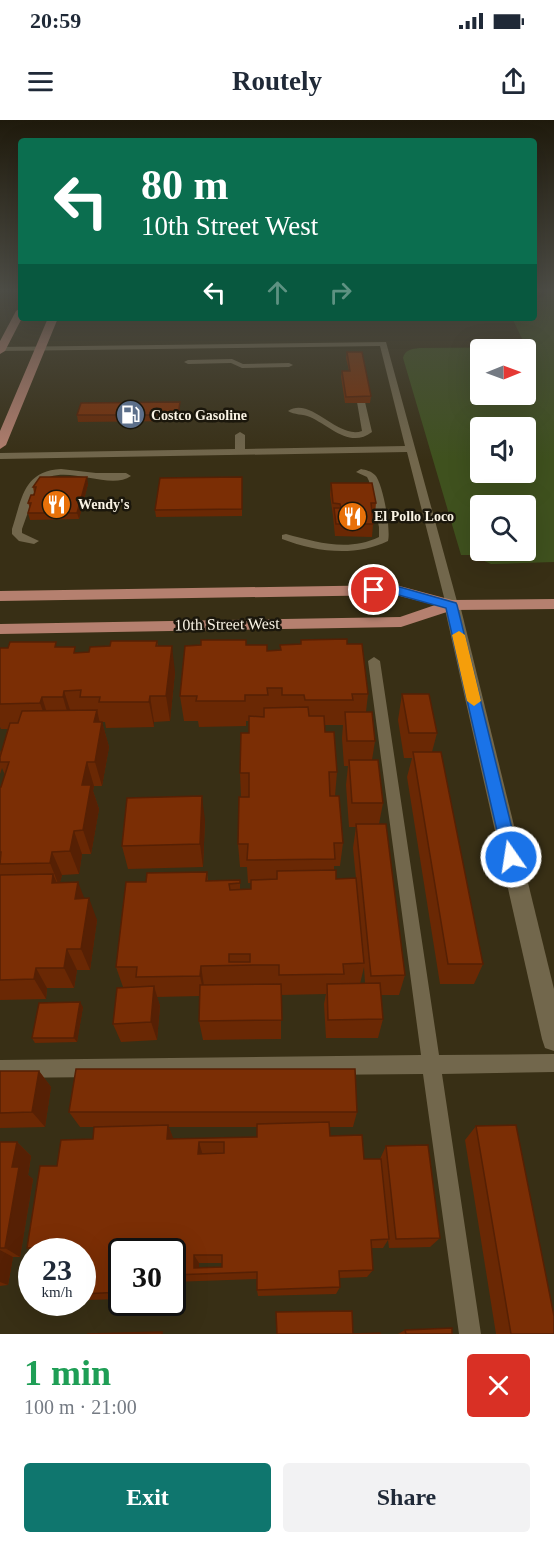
<!DOCTYPE html>
<meta charset="utf-8">
<style>
:root{--surface:#fff;--page:#f2f2f3;--text:#1f2937;--muted:#747a83;--accent:#0f766e}
body{margin:0;font-family:"Times New Roman",serif;background:var(--page);color:var(--text);height:100vh;display:flex;flex-direction:column;font-size:22px;white-space:nowrap}
*{box-sizing:border-box;margin:0}
p{font-size:20px;color:var(--muted)}
.icon{flex:none;width:33px;height:33px;fill:none;stroke:currentColor;stroke-width:2;stroke-linecap:round;stroke-linejoin:round}
.map{position:relative;height:1214px;overflow:hidden}
.side{display:flex;flex-direction:column;background:var(--surface);flex:1}
.side>*{flex:none}
.banner{position:absolute;left:18px;top:18px;width:519px;height:183px;border-radius:6px;box-shadow:0 6px 24px #0002;background:#0b6e4f;color:#fff;overflow:hidden}
.needle{width:39px;rotate:89deg}
.controls{position:absolute;left:470px;top:219px;display:grid;gap:12px}
.controls a{display:grid;place-items:center;width:66px;height:66px;border-radius:6px;background:var(--surface);box-shadow:0 6px 24px #0002;font-size:30px}
.speed{position:absolute;left:18px;top:1118px;display:flex;gap:12px;font-size:30px;font-weight:700;text-align:center}
.speed>*{display:grid;place-content:center;width:78px;height:78px;border-radius:50%;background:var(--surface);box-shadow:0 6px 24px #0002;line-height:1}
.speed small{font-size:15px;font-weight:400}
.speed .limit{border:3px solid #111;border-radius:9px;background:#fff;color:#111}
.pin{position:absolute;display:grid;place-items:center;width:51px;height:51px;color:#fff;margin:-26px;border:3px solid #fff;border-radius:50%;box-shadow:0 2px 6px #0007}
.me{position:absolute;width:66px;margin:-33px;rotate:347deg;stroke-linejoin:round;filter:drop-shadow(0 0 4px #0008)}
.turn{display:flex;align-items:center;gap:21px;height:126px;padding:0 24px;font-size:27px}
.turn .icon{width:78px;height:78px;stroke-width:2.5}
.turn b{display:block;font-size:42px;line-height:51px}
.lanes{display:flex;align-items:center;height:57px;padding:0 24px;background:#0003;justify-content:center;gap:30px;direction:ltr}
.lanes .off{opacity:.35}
.round{display:grid;place-items:center;flex:none;width:63px;height:63px;border-radius:6px;background:var(--page)}
.head{display:flex;align-items:center;justify-content:space-between;height:102px;padding:0 24px}
h1{font-size:36px;font-weight:700;line-height:45px;color:#1e9e55}
.action{display:flex;gap:12px;margin-top:auto;padding:12px 24px}
.action a{flex:1;height:69px;border-radius:6px;background:var(--accent);color:#fff;font-size:24px;font-weight:700;line-height:69px;text-align:center}
.action a+a{background:var(--page);color:var(--text)}
.status{display:flex;justify-content:space-between;align-items:center;height:42px;padding:0 30px;background:var(--surface);direction:ltr}
.status svg{height:16px;fill:currentColor}
header{display:flex;justify-content:space-between;align-items:center;height:78px;padding:0 24px;background:var(--surface);font-size:27px;font-weight:700}
.map>svg:first-child{display:block}
.green{fill:#3f511e;fill-rule:evenodd}
.lines{fill:none;stroke-linecap:round;stroke-linejoin:round}
.lane{fill:#72674c;fill-rule:evenodd}
.street{fill:#72674c;fill-rule:evenodd}
.primary{fill:#b5806f;fill-rule:evenodd}
.wall{fill:#6a2804;fill-rule:evenodd}
.shaded-wall{fill:#562004}
.building{fill:#7b2e05;stroke:#562004;stroke-width:1.5;fill-rule:evenodd}
.route{fill:#1a73e8;stroke:#114b97;stroke-width:1.5}
.slow{fill:#f59e0b}
.labels{text-anchor:middle;dominant-baseline:central;stroke-width:5;stroke-linejoin:round;paint-order:stroke}
.far-poi-label{font-size:14px;font-weight:bold;fill:#f9f3e4;stroke:#1b170c;text-anchor:start}
.street-label{font-size:16px;fill:#f9f3e4;stroke:#1b170c}
</style>
<div class="status"><b>20:59</b><svg viewBox="0 0 49 12"><path d="M0 12V9h3v3zM5 12V6h3v6zM10 12V3h3v9zM15 12V0h3v12zM26 1h20v11H26zM47 4h2v5h-2z"/></svg></div>
<header><svg class="icon" aria-label="menu" viewBox="0 0 24 24"><path d="M4 6h16M4 12h16M4 18h16"/></svg>Routely<svg class="icon" aria-label="share" viewBox="0 0 24 24"><path d="M12 15V3M7 8l5-5 5 5M5 13v7h14v-7"/></svg></header>
<div class="map">
<svg width="554" height="1214" viewBox="0 0 554 1214">
<rect width="100%" height="100%" fill="#382f15"/>
<path class="green" d="M544 170H554V442L491 444 471 435H461L403 238C405 230 411 229 419 228L526 227 512 198H534V181L546 175ZM480 230H525V274H480ZM480 308H525V352H480ZM480 386H525V430H480Z"/>
<g class="lines">
<path class="lane" d="M386 222 458 485 456 488 452 489 446 485 407 332 0 339V333L235 329V315L240 312 245 315V329L405 326 380 226 1 231 0 227Z
M232 239 243 244 289 243 293 245 289 247 242 248 231 243 188 244 184 242 188 240Z
M361 279 365 282 372 312C350 329 330 306 310 297 303 294 294 295 288 291 311 276 338 320 362 311L357 282Z
M61 349 96 353H126L131 356C108 372 62 340 38 364L22 409V413L39 421 34 424 19 421 12 414V409C22 379 23 351 61 349Z
M361 349C366 350 371 351 375 355 383 363 391 410 388 421 355 437 316 432 282 419V415L286 414C316 422 348 432 379 417V407L369 361 367 357 356 352Z
M374 537 380 541 439 935 554 934V952L442 954 481 1214H459L423 954 0 958V940L421 935 368 541Z"/>
<path class="street" d="M452 480 460 485 554 869V931L545 928 542 919 444 485Z"/>
<path class="primary" d="M21 188 22 198 5 231 0 234V221L16 191Z
M48 198H58L6 325 0 329V311Z
M396 465 452 480 554 479V489L453 490 401 507 0 514V504L400 497 435 485 396 475 0 481V471Z"/>
</g>
<path class="wall" d="M347 232 371 276 370 283H345L341 257 342 251H349L346 238Z
M180 282V288L179 301 78 302 77 295Z
M242 357V396L156 397 155 390Z
M331 363 376 383 375 395H372L373 404 372 417 335 416 333 396 330 375Z
M88 364 79 399 30 400 28 393 30 388 28 383 34 373 33 367Z
M157 521 158 526 175 552 170 601 154 602V607L106 608 105 602H102L109 627 102 666H94L93 671 99 689 91 734H82L79 754 62 755 60 762 84 778 97 800 90 850H77L74 868H47L46 879 0 880V667H1L5 655 2 648 0 654V630L1 633 8 609H1L0 607V528L58 527 77 533 89 532 110 526Z
M347 524 368 574 366 592 375 621 372 640 383 683 379 704 405 855 399 875H381L383 899 378 918H326L324 884 326 874 281 875V919L203 920 199 901 200 876 157 877 160 886 157 920 121 922 113 904 139 867H123L116 847 146 762 207 752 208 761 240 760V770L251 769V763H248L247 747H240L238 724 241 677 240 653 249 613V601H246V606L199 607 198 601H184L180 576 246 525 267 531 280 530ZM325 605H343L342 618 344 646H348L346 665 349 707H356L353 728 356 758 336 759 334 750V746H340L343 723 335 676 337 652 325 612ZM364 847 365 863 360 864Z
M402 574 437 613 432 632 483 844 474 864H440L407 657 412 638H404L398 600Z
M205 700 203 747 128 749 122 726Z
M83 887 77 922 35 923 32 918Z
M0 951H39L51 967 45 1007 0 1008Z
M69 992H357L353 1007H330V1016L364 1039H380L386 1026 440 1118 430 1127 389 1128 388 1120 383 1128H371L373 1150 367 1157 339 1158 340 1167 336 1174 258 1176 257 1170V1159L172 1162V1131H122V1179L86 1180 82 1178V1131H33L27 1128 57 1046 93 1019 94 1007H80ZM169 1007H257V1017L173 1019ZM199 1143H222V1147L199 1148Z
M476 1006 554 1214H496L465 1020Z
M0 1022H17L31 1036 28 1055 33 1059 20 1137H13L8 1165 0 1166Z
M405 1210 452 1214H398Z"/>
<path class="shaded-wall" d="M180 282V288L179 301 178 295Z
M87 357 88 364 79 399 77 393Z
M172 526 175 552 170 601 166 576Z
M64 571 72 596 70 602 63 577Z
M150 576 154 602V607L149 582Z
M42 577 50 603 49 609 40 583Z
M97 590 101 608 102 602 109 627 102 666 95 642 94 602Z
M87 642 94 666 93 671 99 689 91 734 83 710 82 665Z
M202 676 205 700 203 747 200 724Z
M74 711 82 734 79 754 70 731Z
M52 732 62 755 59 766 50 743Z
M53 754 63 777 52 763Z
M78 762 87 785 75 779Z
M89 778 97 800 90 850 81 829Z
M67 829 77 850 74 868 64 848Z
M201 846 204 866V875L200 856Z
M36 848 47 868 46 879 34 859Z
M154 866 160 886 157 920 151 902Z
M80 882 83 887 77 922 74 918Z
M39 951 51 967 45 1007 32 992Z
M168 1005 174 1020 167 1019Z
M17 1022 31 1036 28 1055 33 1059 20 1137 5 1128 12 1047Z
M199 1022 203 1036 198 1034Z
M0 1130 13 1137 8 1165 0 1162Z
M194 1135 199 1143V1154L194 1148Z"/>
<path class="building" d="M347 232H362L371 276 346 277 342 251H350Z
M180 282 178 295H77L81 283Z
M40 357H87L77 393H28L31 383H28L31 375H34L36 367H33Z
M242 357V389L155 390 160 358Z
M331 363H372L376 383H371L373 404H336L334 388H341L340 384 333 383Z
M347 519V524H362L368 574H352L353 580H305L304 575H282V568H267L268 575H245V581H196L197 576H180L185 526 201 525V520H246V525H267V531L281 530 280 525 301 524V520Z
M111 521H157L156 526H172L166 576H150L149 582H99L100 577H80L81 570 64 571 63 577H42L40 583 0 584V528H8L10 522H56L55 527H75L74 533 89 532 90 527 110 526Z
M402 574H429L437 613H409Z
M308 587 309 596H324L325 612H334L337 652H329L330 676H339L343 723H334L335 739 247 740 248 724H238L239 677H249V653H240L241 613H249V596L264 597V588Z
M97 590 94 602H102L95 642H87L82 665H91L83 710 74 711 70 731 52 732 50 743 0 744 1 732H0V667H1L9 642H0V637L10 603H18L22 591Z
M345 592H372L375 621H347Z
M413 632H441L483 844H448Z
M349 640H378L383 683H352Z
M202 676 200 724 122 726 127 678Z
M356 704H386L405 855 371 856Z
M336 750V759L356 758 364 843 343 844 344 854 279 855V845H253L201 846 200 856 136 857 137 847H116L126 762H146L147 753 207 752 206 761 240 760V763L229 764 230 770 251 769V760L277 759V751ZM229 834H250V842H229Z
M53 754 52 763 78 762 75 779 89 778 81 829H67L64 848H36L34 859 0 860V755Z
M380 863 383 899 328 900 327 864Z
M281 864 282 900 199 901 200 865Z
M154 866 151 902 113 904 117 868Z
M80 882 74 918H32L39 883Z
M76 949H355L357 992H69Z
M0 951H39L32 992 0 993Z
M329 1002 330 1016 362 1015 364 1039H381L389 1119 371 1120 373 1150 339 1151 340 1167 257 1170V1152L172 1155V1131H122V1172L82 1174V1131H45L46 1127 27 1128 40 1046H57L61 1020 93 1019 94 1007 168 1005 167 1019 257 1017V1004ZM199 1022H224V1033L198 1034ZM194 1135H222V1147L194 1148Z
M516 1005 554 1196V1214H511L476 1006Z
M0 1022H17L12 1047H19L5 1128H0Z
M428 1025 440 1118 396 1119 386 1026Z
M352 1191 353 1214 380 1213V1214H277L276 1192Z
M452 1208V1214H406L405 1210Z
M162 1212V1214H87Z"/>
<linearGradient id="sky" x2="0" y2="1"><stop stop-color="#1f1a0c"/><stop offset="0.5" stop-color="#4d4d46"/><stop offset="1" stop-color="#4d4d46" stop-opacity="0"/></linearGradient>
<rect width="554" height="340" fill="url(#sky)"/>
<path class="route" d="M374 466H396L456 483 457 485 519 737 516 741 511 743 505 741 503 737 446 488 395 474 370 473 368 470Z"/>
<path class="slow" d="M459 511 465 515 481 581 474 586 467 581 452 515Z"/>
<defs>
<symbol id="fuel-disc" viewBox="-11 -11 22 22"><circle r="9.5" fill="#5c6f8a" stroke="#1b170c"/><path d="M-5.5-6h7V0h2V4h1.3V-2.5L3-4.5l.8-.8L6-3V5H2.5V1h-1V6h-7ZM-4.2-4.7v3.2H.2V-4.7Z" fill="#fff"/></symbol>
<symbol id="restaurant-disc" viewBox="-11 -11 22 22"><circle r="9.5" fill="#e8710a" stroke="#1b170c"/><path d="M-5-6h1v4h1v-4h1v4h1v-4h1v5L-1.5 .5V6h-2V.5L-5-1ZM5-6V6H3V1.5H1.5Q1.5-4 5-6Z" fill="#fff"/></symbol>
</defs>
<g fill-rule="evenodd">
<use href="#fuel-disc" x="114" y="278" width="33" height="33"/>
<use href="#restaurant-disc" x="40" y="368" width="33" height="33"/>
<use href="#restaurant-disc" x="336" y="380" width="33" height="33"/>
</g>
<g class="labels">
<g class="far-poi-label">
<text x="151" y="295">Costco Gasoline</text>
<text x="78" y="384">Wendy's</text>
<text x="374" y="396">El Pollo Loco</text>
</g>
<g class="street-label">
<text transform="translate(227 504) rotate(-1)">10th Street West</text>
</g>
</g>
</svg>
<div class="controls">
<a><svg class="needle" viewBox="-14 -14 28 28"><path d="M0-13l5 13h-10z" fill="#e53935"/><path d="M0 13l5-13h-10z" fill="#747a83"/></svg></a>
<a><svg class="icon" aria-label="sound" viewBox="0 0 24 24"><path d="M4 9h4l5-4v14l-5-4H4zM17 9q2 3 0 6"/></svg></a>
<a><svg class="icon" aria-label="search" viewBox="0 0 24 24"><circle cx="10" cy="10" r="6"/><path d="M15 15l6 6"/></svg></a>
</div>
<div class="speed"><div>23<small>km/h</small></div><div class="limit">30</div></div>
<div class="pin" style="left:374px;top:470px;background:#d93025"><svg class="icon" aria-label="arrive" viewBox="0 0 24 24"><path d="M6 21V4h12l-3 4 3 4H6"/></svg></div>
<svg class="me" style="left:511px;top:737px" viewBox="-20 -20 40 40"><circle r="17" fill="#1a73e8" stroke="#fff" stroke-width="3"/><path d="M0-11L8 9 0 5-8 9z" fill="#fff"/></svg>
<div class="banner">
<div class="turn"><svg class="icon" aria-label="left" viewBox="0 0 24 24"><path d="M17 20v-9H6M10 6l-5 5 5 5"/></svg><div><b>80 m</b>10th Street West</div></div>
<div class="lanes"><svg class="icon" aria-label="left" viewBox="0 0 24 24"><path d="M17 20v-9H6M10 6l-5 5 5 5"/></svg><svg class="icon off" aria-label="ahead" viewBox="0 0 24 24"><path d="M12 20V5M6 11l6-6 6 6"/></svg><svg class="icon off" aria-label="right" viewBox="0 0 24 24"><path d="M7 20v-9h11M14 6l5 5-5 5"/></svg></div>
</div>
</div>
<section class="side">
<div class="head"><div><h1>1 min</h1><p>100 m · 21:00</p></div><a class="round" style="background:#d93025;color:#fff"><svg class="icon" aria-label="close" viewBox="0 0 24 24"><path d="M6 6l12 12M18 6L6 18"/></svg></a></div>
<div class="action"><a>Exit</a><a>Share</a></div>
</section>
